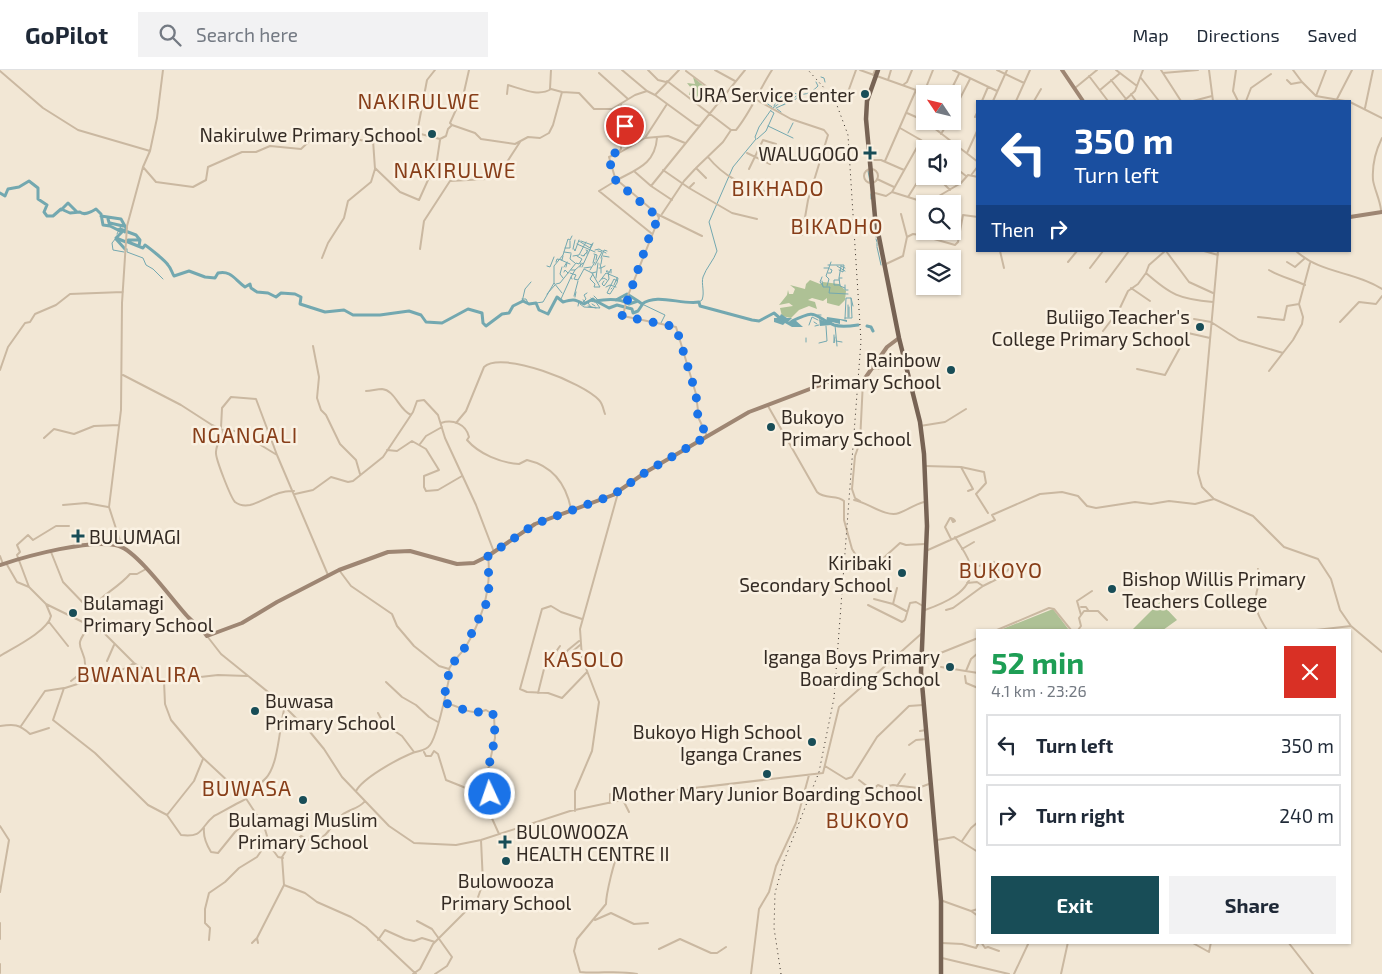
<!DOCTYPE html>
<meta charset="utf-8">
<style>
:root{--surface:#fff;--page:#f2f2f3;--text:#1f2937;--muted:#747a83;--line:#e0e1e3;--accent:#184d57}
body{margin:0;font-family:"Exo 2",sans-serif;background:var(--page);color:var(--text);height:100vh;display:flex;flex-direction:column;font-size:19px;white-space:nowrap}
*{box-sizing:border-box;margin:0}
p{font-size:16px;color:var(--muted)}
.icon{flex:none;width:28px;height:28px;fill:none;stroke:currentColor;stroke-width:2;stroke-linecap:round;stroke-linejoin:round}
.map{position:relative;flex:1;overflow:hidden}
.drawer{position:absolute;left:976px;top:559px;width:375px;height:315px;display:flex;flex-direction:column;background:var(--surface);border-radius:0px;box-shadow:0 1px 4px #0004}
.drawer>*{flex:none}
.top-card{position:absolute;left:976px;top:30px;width:375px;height:152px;border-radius:0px;box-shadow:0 1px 4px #0004;background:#1a4fa0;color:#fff;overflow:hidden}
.needle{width:32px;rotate:305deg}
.buttons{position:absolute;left:916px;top:15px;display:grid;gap:10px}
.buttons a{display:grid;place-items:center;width:45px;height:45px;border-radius:0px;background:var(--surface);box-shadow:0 1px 4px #0004;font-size:25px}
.pin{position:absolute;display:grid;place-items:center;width:42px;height:42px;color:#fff;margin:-21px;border:2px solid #fff;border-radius:50%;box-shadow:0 1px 5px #0007}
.me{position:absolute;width:55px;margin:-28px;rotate:357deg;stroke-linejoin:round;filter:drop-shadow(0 0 4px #0008)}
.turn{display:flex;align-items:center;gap:18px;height:105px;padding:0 15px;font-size:22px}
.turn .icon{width:65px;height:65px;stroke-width:2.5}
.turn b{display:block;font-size:35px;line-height:42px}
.then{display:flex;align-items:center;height:48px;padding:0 15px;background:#0003;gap:10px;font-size:19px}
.round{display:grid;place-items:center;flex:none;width:52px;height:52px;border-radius:0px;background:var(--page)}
.summary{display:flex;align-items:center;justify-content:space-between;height:85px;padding:0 15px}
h1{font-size:30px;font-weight:700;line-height:38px;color:#1e9e55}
.action{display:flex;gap:10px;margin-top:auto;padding:10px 15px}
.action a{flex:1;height:58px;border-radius:0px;background:var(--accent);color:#fff;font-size:20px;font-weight:700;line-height:58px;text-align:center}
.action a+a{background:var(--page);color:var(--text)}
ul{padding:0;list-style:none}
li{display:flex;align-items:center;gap:15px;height:62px;margin:0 10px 8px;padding:0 5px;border:2px solid var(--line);border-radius:0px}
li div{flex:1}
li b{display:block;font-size:19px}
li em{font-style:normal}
header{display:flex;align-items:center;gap:30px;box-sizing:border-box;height:70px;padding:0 25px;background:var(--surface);border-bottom:1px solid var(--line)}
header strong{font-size:24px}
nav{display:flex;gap:28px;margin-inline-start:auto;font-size:18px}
.search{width:350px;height:45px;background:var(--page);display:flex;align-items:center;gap:12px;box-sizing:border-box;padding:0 18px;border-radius:0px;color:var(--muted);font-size:19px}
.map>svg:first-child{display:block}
.green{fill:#aec195}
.water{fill:#73a8b0}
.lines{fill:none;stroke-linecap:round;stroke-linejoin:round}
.stream{stroke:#73a8b0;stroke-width:1}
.river{stroke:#73a8b0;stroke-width:3}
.street{stroke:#cab8a1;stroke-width:2}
.secondary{stroke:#9e8673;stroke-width:4}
.primary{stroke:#776354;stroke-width:4.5}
.rail{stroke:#342b24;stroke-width:1;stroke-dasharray:1 4;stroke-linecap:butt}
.route{stroke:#1a73e8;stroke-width:9;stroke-dasharray:0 16.2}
.poi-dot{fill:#184d57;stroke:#faf1e2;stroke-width:2}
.labels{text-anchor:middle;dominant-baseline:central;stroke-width:5;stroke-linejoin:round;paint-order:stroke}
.poi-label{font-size:19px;fill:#342b24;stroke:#faf1e2;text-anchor:end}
.quarter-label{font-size:21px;letter-spacing:1px;fill:#873e19;stroke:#faf1e2}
</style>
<header>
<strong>GoPilot</strong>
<div class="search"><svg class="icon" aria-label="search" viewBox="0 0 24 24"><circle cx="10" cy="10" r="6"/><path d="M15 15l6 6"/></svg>Search here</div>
<nav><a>Map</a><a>Directions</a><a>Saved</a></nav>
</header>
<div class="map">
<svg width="1382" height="904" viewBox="0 0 1382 904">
<rect width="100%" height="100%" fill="#f2e7d5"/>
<path class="green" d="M693 7 705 17 701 20 696 29 694 28 696 23 689 25 691 18 687 13 695 14Z
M810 210 820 214 823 212 839 214 846 221 845 230 839 236 827 233V228L823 231 812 228 808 230 815 232 817 239 809 236 799 240 791 248 782 246 780 238 793 236 789 233 779 235 787 225 788 220 789 224H793L795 219 790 215 805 219 806 214Z
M1160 532 1177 550 1163 560H1132Z
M1053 539 1069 560H1000Z"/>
<path class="water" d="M781 244 787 248H792L788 252 794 249 803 257H792L785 253 783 255 774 252V248H779Z
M827 247 847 250V252L840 250V254L832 252 831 255 820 256 819 249 826 252Z"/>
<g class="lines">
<path class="stream" d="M821 7 824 8 825 12
M782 30 780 28 784 23
M765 32 772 37
M774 32H776L774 36
M783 35 798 25
M773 38 793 23C804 26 810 24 818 16L816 12
M776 38 796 29 799 25
M777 39 781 42
M768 56 793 68
M788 63 793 53
M757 69 766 61 774 43 771 41
M868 101 870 112
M871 124V129
M875 158 876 167
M120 159 121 155
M117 164 119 160
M116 168 112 173 113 180 124 182
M876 169 877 172
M579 171 590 178 592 174
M581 171 592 175
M877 173V176
M577 174 595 182
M877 177 881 195
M565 178H570V171
M127 179V182L143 188 146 195 153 199 163 209
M573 179 575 170
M574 179 575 181 579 170
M586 180 588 181
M595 180 599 179 606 183
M564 182 571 183
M571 184 570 189 575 193
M587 184V181
M594 184 597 185 596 190
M581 185 583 186 587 182
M573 186 579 185 586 172
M584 186 585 184
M603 186 609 187
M601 188 604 180 607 181
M561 190 570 194
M556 192 557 189 562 190 563 186
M593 193 595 185
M600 194 601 198 605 196
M601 194 602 188
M595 195 602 182 598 181
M828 195H844L843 202 839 200
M547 196 550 197 554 187
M837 196 845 201
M841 196 845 198
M562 197 560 204 563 208
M564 197 567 192
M566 197 567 193
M580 197 581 193
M582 197 593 173
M584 198 591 197
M599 198H601V203
M824 198H829
M571 200H575L571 207 572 209
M575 200 583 193
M590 200 595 192
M564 202 565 200 568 203
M570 203 576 205 574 209 578 210 584 199 592 203 596 202
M592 203 600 217H594L595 214 590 209 593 204
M609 203 611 199V203
M828 203H831L832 200 830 199
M822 207 820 212 823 216
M596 208 598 193
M839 208 841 196
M842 208H839L840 216 845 218
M602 209 604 208 607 210
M839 210H834V215H840
M604 211 602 214 604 216 609 209 608 201H606L607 202
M822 211 823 217H830L829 223 848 224
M599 212 606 203 618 208 617 213 610 224 607 223 614 209 617 211
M554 213V196L563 185 568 169 570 170 572 166
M556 214 560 213 576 193 579 194 582 189 577 186
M614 215 617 208
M845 215V220H848
M827 216 829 209 826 206 831 192
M606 217 610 215 616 217
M611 219 612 218
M547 224 555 215
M574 226 578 211
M594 226 598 230
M575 227 576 222
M591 228 592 229
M851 228 853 236
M522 229H526L528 233
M561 229 571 207
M583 230 585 231 584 234
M590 231 595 232
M522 232 525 219 531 212
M699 232 702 230C705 222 701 214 703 207 706 198 714 190 717 181L709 152 733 97 756 69 755 67 759 57 771 40
M536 233 543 232 554 213 562 223
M582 233 586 229 584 225 587 223
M588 233 591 237
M580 234 584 237 600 238 595 231
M592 234 595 236
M642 234 665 245 661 253
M578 236 579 231
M588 236 596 238
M818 245H821
M848 247V235
M849 247V237
M822 249 826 251
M845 249 846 228H851L852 248H845
M814 252 817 254
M809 255 812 247 818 250
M835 255 837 276
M815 256 819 255
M834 265V273L835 267
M836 271 842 272
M806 272V268
M819 273 827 271 826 256"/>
<path class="river" d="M0 123 5 126 8 119 19 117 29 111 38 118V129L47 135 44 142 47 146H53L61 139 70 143 80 142C84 146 91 142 96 139L101 144 103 155 110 156
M61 140 68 133 77 142
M101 146 121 149 126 158 125 162
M108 149 110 156 122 162 116 168 126 172
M110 153 123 156
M118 160 120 159 136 165 140 170 139 176
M116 169 125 179
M128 170H139
M128 172 143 178 145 175C148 177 166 191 168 195 171 198 172 203 174 206L189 201 205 207 215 208 218 203C231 200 235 210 245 217L250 214 251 218 257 222 268 223 276 227 281 223 295 224 301 227 300 234 325 242 344 240 353 245H380L409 241 421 245 426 252 442 253 468 239 482 243 483 253 486 256 502 244 509 243 513 236 523 231 529 234 536 233 539 240 548 244 557 227 563 232C573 229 574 229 584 234L593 229 595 231C606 229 620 228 629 234L638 231 642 234C657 223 681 235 699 232L700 236 752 250 759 251 774 243 782 250
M616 230 627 224 638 231
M596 231 609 238 617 235 632 239 633 243 638 241 642 235
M792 251C820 238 811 246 834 255 840 257 851 256 858 255
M867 256 871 257 873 261"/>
<path class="street" d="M622 0 647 21
M648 0 658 10 666 12
M715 0 735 11
M860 0 916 20H925L930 24
M953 0 997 21
M997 0 1024 13
M1116 0 1137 16
M1161 0 1181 31
M1209 0 1213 31
M1236 0 1233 21 1238 31
M1293 0 1302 12
M1326 0 1316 26 1345 31
M0 1 43 38 78 60 150 81
M686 1 722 28
M599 3 628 29
M1163 3 1198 0
M873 5 875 0
M1089 6 1108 31
M1141 8 1159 31
M888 10 891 0
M1111 10 1126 29
M1287 10 1291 14 1302 12 1316 26
M667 11 731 60H736C751 42 759 20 772 0
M903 15 907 12 912 0
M1075 18 1097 0
M550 19 551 0
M925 20 933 0
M1100 20 1119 4
M507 24 508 15C522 19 539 27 551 19L562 22
M949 24 959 4
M1131 24 1136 31
M655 25 696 55 700 56
M755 29 791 49 824 60 828 65 808 130 802 165
M1337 29 1352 0
M982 31 988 17
M993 31 1007 0
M1016 31 1030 0
M1034 31 1041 19
M1124 31 1135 21 1143 0
M1193 31 1212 26
M1246 31 1251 18 1271 4
M1350 32 1382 48
M844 33 856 0
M1365 38 1373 0
M907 43 925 51
M952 44 970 9
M975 47 978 41
M925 51 978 92
M452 55 450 53 464 22 469 0
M900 58 921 70 932 79
M417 63 427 10 435 0
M941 64 949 51
M645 68 667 34
M619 83 645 68 668 66 685 73
M747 83 770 94
M967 83 978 59
M708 87C724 107 744 116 768 122
M872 90H881L904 100
M885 91 916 20
M952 95 966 106
M143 97 156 112 193 117 206 110 208 97 242 82H256L270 76 301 79 316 65 322 62 365 71 385 64 417 63 440 69 446 66 448 59 452 55 475 63 481 69 515 74 528 67 540 68 549 63 553 55 562 22 579 23 594 39H612L635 25 647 21 655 25 679 0
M375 98 400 122 419 130 437 90 440 70
M696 98 723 72 731 60
M749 99 763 70 776 74
M864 106a7 7 0 1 1 14 0a7 7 0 1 1-14 0Z
M663 100 689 118 694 113
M635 102 651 116 745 0
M972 104 978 96
M936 106 950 120
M877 109 894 117
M617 110C637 99 655 94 657 68
M616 111 609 87 618 83 621 79V69L626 54 621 41V34
M651 116 672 130
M689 118 732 143 757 149
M892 122 921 70
M875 123 886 126 892 122 927 133 961 113 968 105 978 107
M908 127 925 100
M1381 140C1380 130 1374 118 1373 110 1372 96 1376 80 1382 68
M657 144 659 148 627 228 623 246 676 257 696 324 699 349 707 366
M662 144 684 111 696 98 706 108
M901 144 907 167
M651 163 599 121 617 110 657 144 702 166
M920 165 955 175 958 172 963 145 978 147
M420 179 424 151 450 111 486 109 505 95 520 72
M1000 181 1004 198
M1165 181 1149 195 1146 203C1171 225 1179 229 1213 232
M1166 181 1189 212 1213 223
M1204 181 1218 185
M1296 181C1321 204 1354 201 1382 219
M322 188 328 173 344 148 348 131 371 112 375 99 373 70
M1068 192 1077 181
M1287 192 1295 197 1304 189
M886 194 903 186 907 167 913 164 920 165 925 153
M1090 198 1103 181
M1269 200C1281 207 1292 209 1305 215
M1106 212 1129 181
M1131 218 1150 231
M1119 240 1132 251
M1258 247 1284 250 1287 236 1299 234
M1194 249 1211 252 1239 270 1283 283
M1340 252 1359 232 1376 234 1382 226
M1103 261 1119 240 1128 221 1138 214 1146 203
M313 276 319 307 317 328 321 340 326 345 340 374 356 390 360 404
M873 299 906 297
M1137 299 1165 305 1188 263 1210 268
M0 300 8 277 25 253 30 252 35 244 56 235 70 224 123 222
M1269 301 1293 270 1302 254 1303 247 1299 234 1310 193
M123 305 181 335 212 355 223 360 246 362 259 374 277 385 328 505
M366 321C371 321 377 319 382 319 395 320 399 340 411 345
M768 336 817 422C825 430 837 424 844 431V450L852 479 864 498 878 493 900 473 906 475 925 474
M441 353C453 349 466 354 469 367L467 370C479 384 501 393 519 394L527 390C553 396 566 414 571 439
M456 353 466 341 484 297C502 280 584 313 599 330 603 334 603 339 605 344
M920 356 945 352 966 339
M221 358 222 338 231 327 256 329 277 385
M223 361C222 369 216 374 216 382 215 388 231 428 235 432 239 435 245 436 250 435 265 431 277 420 294 421
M44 368 54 359 74 364 94 356 119 355
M420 374 426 366 442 357
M387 380 397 381 412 371 426 379 439 400 424 406V417L426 421 438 420 462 406
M925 396 961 397 984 402 986 413 976 424 988 443
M961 397 973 419 968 421
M295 424 313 420 331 407 348 412 353 411 383 387 413 342 417 331 424 330 438 345 445 368 476 435 494 482
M1213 428 1202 417 1198 403 1218 181
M854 430C867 432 886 448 899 443 908 440 913 435 924 432
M860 431 855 428 852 419 855 386 860 372 863 311
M63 435 86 433 108 437
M951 448 953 452 955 451C954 449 952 448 950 448L945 457 951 469
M69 456H56L33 470 28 465 17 475 20 482 17 485 29 517 46 534 103 562 134 593 164 611 165 634 171 650 202 687 245 727 264 756 270 776 278 787 283 788
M122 477 109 437 121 340 122 233 127 156 143 97 150 81 157 48 163 0
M962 479 974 472
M928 480 995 450 992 445 1040 424 1062 422 1078 426 1087 436 1096 438 1135 432 1151 434 1169 431 1195 434 1214 429 1253 446 1284 477 1318 489 1331 509 1340 540 1351 556
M51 482 63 512 90 540C101 525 118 518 130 504H137L146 499
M0 486 3 494
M6 493 17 512 29 517
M971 498 994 492 999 500 1005 501
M1009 499 1013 494 1015 497
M1258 499C1263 509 1257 516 1256 526 1254 539 1260 549 1267 560
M339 500 351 516 392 544 397 556 414 576 439 596 449 599
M967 513 977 512 983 516
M897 518 893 534 906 541
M874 529 893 534
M868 535 902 552 905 550 910 533 916 532 923 536
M1081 537H1086L1088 540
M925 540C942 534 973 522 971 498 970 488 960 476 955 467
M946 540 953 538 983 516 1001 507 1009 499H1017
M1081 545 1077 531 1092 521
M582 549 561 542 551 536 542 539 520 619 527 622 548 623 562 628 587 602
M49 552 68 576
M997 560 1049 538 1054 539 1071 560
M1078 560 1081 556 1079 548 1084 541H1098L1107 550
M1316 560 1351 556 1382 582
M207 566 221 584 278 630 310 662 324 679 342 707 389 756 414 773 456 775 481 770 570 741 660 722 823 703 839 637 921 564
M0 586C13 578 48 561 51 546L46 534
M571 586 573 581 580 575
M923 590 978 568
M107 591 114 575
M941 597 978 603
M554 598 568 580 579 571
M966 601 971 589 978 583
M965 606 966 613 978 618
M71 611 85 600C88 575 68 581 91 555
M165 611 218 605 247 606
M386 612 402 627 416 635 429 647 438 652
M65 618 90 610 106 609 134 593
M538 623 544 599 560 576
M444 633C460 635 470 647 486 640L494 645 495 668 488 700 490 720 486 735
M378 643 384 654 402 666 414 682
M0 656C14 654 19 654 30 664L49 658
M21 656 45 621 64 618 53 650 95 683 148 735 167 745
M920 661 926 660
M909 675 916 670 927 669
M424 682 426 686H431L434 681 438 684 446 710 471 720 486 735 499 764
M203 689 194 711 167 745 181 765C204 768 200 757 214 746 218 744 243 730 246 729
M825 696 846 709 852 707 877 667 909 636 923 635
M859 710 872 720 878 715 883 717 893 715 918 718 929 714
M897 716 905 704
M356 721C363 708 396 690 410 684 418 680 425 682 430 675 438 665 447 618 450 604L449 599C453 591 460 585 465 578 482 550 492 519 488 486
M610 724V733
M245 727C251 720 260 715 266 708 279 694 279 656 285 636
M623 730 629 742
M365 731C359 739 349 739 342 745 329 754 333 764 313 772L301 766 289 776 282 787 284 815 305 823 317 832 351 847 366 857 416 904
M575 741V721L592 681 599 632 582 588 580 559 618 423
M0 756 9 770 0 822
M204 758C203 767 206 774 211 782L218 783 235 762 256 744
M937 770 954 767 978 782
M962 771 971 758 978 752
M619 783C614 789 606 825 606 834L577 869 574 881 580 902C599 904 617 900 637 904
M943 831 971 841 978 839
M971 841 978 846
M595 850 611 843 634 854 648 853
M417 851 432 859 452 887 447 896 435 904
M0 853V869
M209 870 210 858 205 853V839L209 823 225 812 239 798 257 787 268 771
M378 870 385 860 405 869 414 871 422 868 435 872
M981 872 985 878 988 877 999 881
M1191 872 1209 882 1211 872
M1288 872 1313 904
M252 873 257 868
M258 873 257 868 284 815
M942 873 962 874 976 878 979 872
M659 879 680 869 711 883H717L726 877
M942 888 1009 904
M0 894V903
M413 904 420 899 433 874 477 830 483 813 481 770
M751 904 759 839 769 822 776 796 796 753 809 705
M1014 904 1029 872
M1061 904 1068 872"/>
<path class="secondary" d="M1062 0 1083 31
M1350 147 1382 142
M0 495C27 486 92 468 119 476 138 482 173 531 188 547 194 553 202 559 207 566L242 553 277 532 339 500 388 482 410 481 457 494 474 493 488 486 535 454 613 425 646 402 749 342 831 311H863L887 277 899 268"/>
<path class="primary" d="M878 0 867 31 866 49 875 147 899 268 920 352 924 384 927 456 921 602 941 831V904"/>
<path class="rail" d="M781 904 774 858 775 823 784 791 819 702 834 628 861 271 848 65 835 30 808 0"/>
</g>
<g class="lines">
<path class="route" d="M490 724 488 700 495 668 494 645 486 640C470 647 459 635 443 633L450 597 464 579 486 534 489 517 488 486 535 454 613 425 646 402 707 366 698 348 696 324 676 257 622 246 651 162 659 148 616 111 608 87C625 79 620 72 625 56"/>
</g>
<g class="poi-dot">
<circle cx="865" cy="24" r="5"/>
<circle cx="432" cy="64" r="5"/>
<path d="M867.5 75.5h5v5h5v5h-5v5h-5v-5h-5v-5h5z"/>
<circle cx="1200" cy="257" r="5"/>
<circle cx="951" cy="300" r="5"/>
<circle cx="771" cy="357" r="5"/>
<path d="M75.5 458.5h5v5h5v5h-5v5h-5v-5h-5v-5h5z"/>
<circle cx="902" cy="503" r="5"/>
<circle cx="1112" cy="519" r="5"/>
<circle cx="73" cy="543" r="5"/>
<circle cx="950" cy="597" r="5"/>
<circle cx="255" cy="641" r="5"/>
<circle cx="812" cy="672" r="5"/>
<circle cx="767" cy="704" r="5"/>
<circle cx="303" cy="730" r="5"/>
<path d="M502.5 764.5h5v5h5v5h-5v5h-5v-5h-5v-5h5z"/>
<circle cx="506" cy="791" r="5"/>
</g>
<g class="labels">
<g class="poi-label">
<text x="855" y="24">URA Service Center</text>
<text x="422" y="64">Nakirulwe Primary School</text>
<text x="859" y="83">WALUGOGO</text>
<text x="1190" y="246">Buliigo Teacher's<tspan x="1190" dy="22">College Primary School</tspan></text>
<text x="941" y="289">Rainbow<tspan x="941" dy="22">Primary School</tspan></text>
<text x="781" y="346" text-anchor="start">Bukoyo<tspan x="781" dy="22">Primary School</tspan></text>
<text x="89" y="466" text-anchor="start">BULUMAGI</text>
<text x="892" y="492">Kiribaki<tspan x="892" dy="22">Secondary School</tspan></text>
<text x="1122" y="508" text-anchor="start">Bishop Willis Primary<tspan x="1122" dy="22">Teachers College</tspan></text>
<text x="83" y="532" text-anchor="start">Bulamagi<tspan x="83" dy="22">Primary School</tspan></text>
<text x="940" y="586">Iganga Boys Primary<tspan x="940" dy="22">Boarding School</tspan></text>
<text x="265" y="630" text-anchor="start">Buwasa<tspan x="265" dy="22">Primary School</tspan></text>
<text x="802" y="661">Bukoyo High School<tspan x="802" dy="22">Iganga Cranes</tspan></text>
<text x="767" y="723" text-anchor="middle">Mother Mary Junior Boarding School</text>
<text x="303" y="749" text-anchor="middle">Bulamagi Muslim<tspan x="303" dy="22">Primary School</tspan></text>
<text x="516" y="761" text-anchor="start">BULOWOOZA<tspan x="516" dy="22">HEALTH CENTRE II</tspan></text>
<text x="506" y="810" text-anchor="middle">Bulowooza<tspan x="506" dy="22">Primary School</tspan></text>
</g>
<g class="quarter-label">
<text x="419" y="30">NAKIRULWE</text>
<text x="455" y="99">NAKIRULWE</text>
<text x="778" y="117">BIKHADO</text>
<text x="837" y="155">BIKADHO</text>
<text x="245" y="364">NGANGALI</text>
<text x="1001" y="499">BUKOYO</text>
<text x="584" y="588">KASOLO</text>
<text x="139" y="603">BWANALIRA</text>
<text x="247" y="717">BUWASA</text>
<text x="868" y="749">BUKOYO</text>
</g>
</g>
</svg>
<div class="buttons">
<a><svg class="needle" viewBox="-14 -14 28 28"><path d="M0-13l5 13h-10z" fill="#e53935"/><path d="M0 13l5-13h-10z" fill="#747a83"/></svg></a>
<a><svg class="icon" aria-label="sound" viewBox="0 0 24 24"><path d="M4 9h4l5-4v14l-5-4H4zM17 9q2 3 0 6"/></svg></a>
<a><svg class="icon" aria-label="search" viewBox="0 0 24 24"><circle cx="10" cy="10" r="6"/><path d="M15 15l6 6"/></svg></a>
<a><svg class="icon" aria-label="layers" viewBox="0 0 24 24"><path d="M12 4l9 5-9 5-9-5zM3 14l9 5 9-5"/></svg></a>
</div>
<div class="pin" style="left:625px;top:56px;background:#d93025"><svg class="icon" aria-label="arrive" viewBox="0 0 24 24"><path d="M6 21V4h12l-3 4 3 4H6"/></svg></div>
<svg class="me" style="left:490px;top:724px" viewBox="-20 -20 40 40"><circle r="17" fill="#1a73e8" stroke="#fff" stroke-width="3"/><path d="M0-11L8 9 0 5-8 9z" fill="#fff"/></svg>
<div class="top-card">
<div class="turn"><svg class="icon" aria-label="left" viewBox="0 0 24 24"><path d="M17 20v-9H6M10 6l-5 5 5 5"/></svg><div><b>350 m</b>Turn left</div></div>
<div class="then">Then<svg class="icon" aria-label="right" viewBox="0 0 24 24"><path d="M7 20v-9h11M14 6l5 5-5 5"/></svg></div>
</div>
<section class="drawer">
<div class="summary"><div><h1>52 min</h1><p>4.1 km · 23:26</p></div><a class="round" style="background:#d93025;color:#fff"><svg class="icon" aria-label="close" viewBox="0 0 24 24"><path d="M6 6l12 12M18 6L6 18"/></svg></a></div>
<ul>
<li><svg class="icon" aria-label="left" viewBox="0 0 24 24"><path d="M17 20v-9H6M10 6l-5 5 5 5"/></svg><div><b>Turn left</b></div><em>350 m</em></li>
<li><svg class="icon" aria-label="right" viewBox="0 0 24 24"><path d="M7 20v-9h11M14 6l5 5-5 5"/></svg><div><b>Turn right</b></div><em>240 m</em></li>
</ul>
<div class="action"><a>Exit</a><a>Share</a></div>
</section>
</div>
